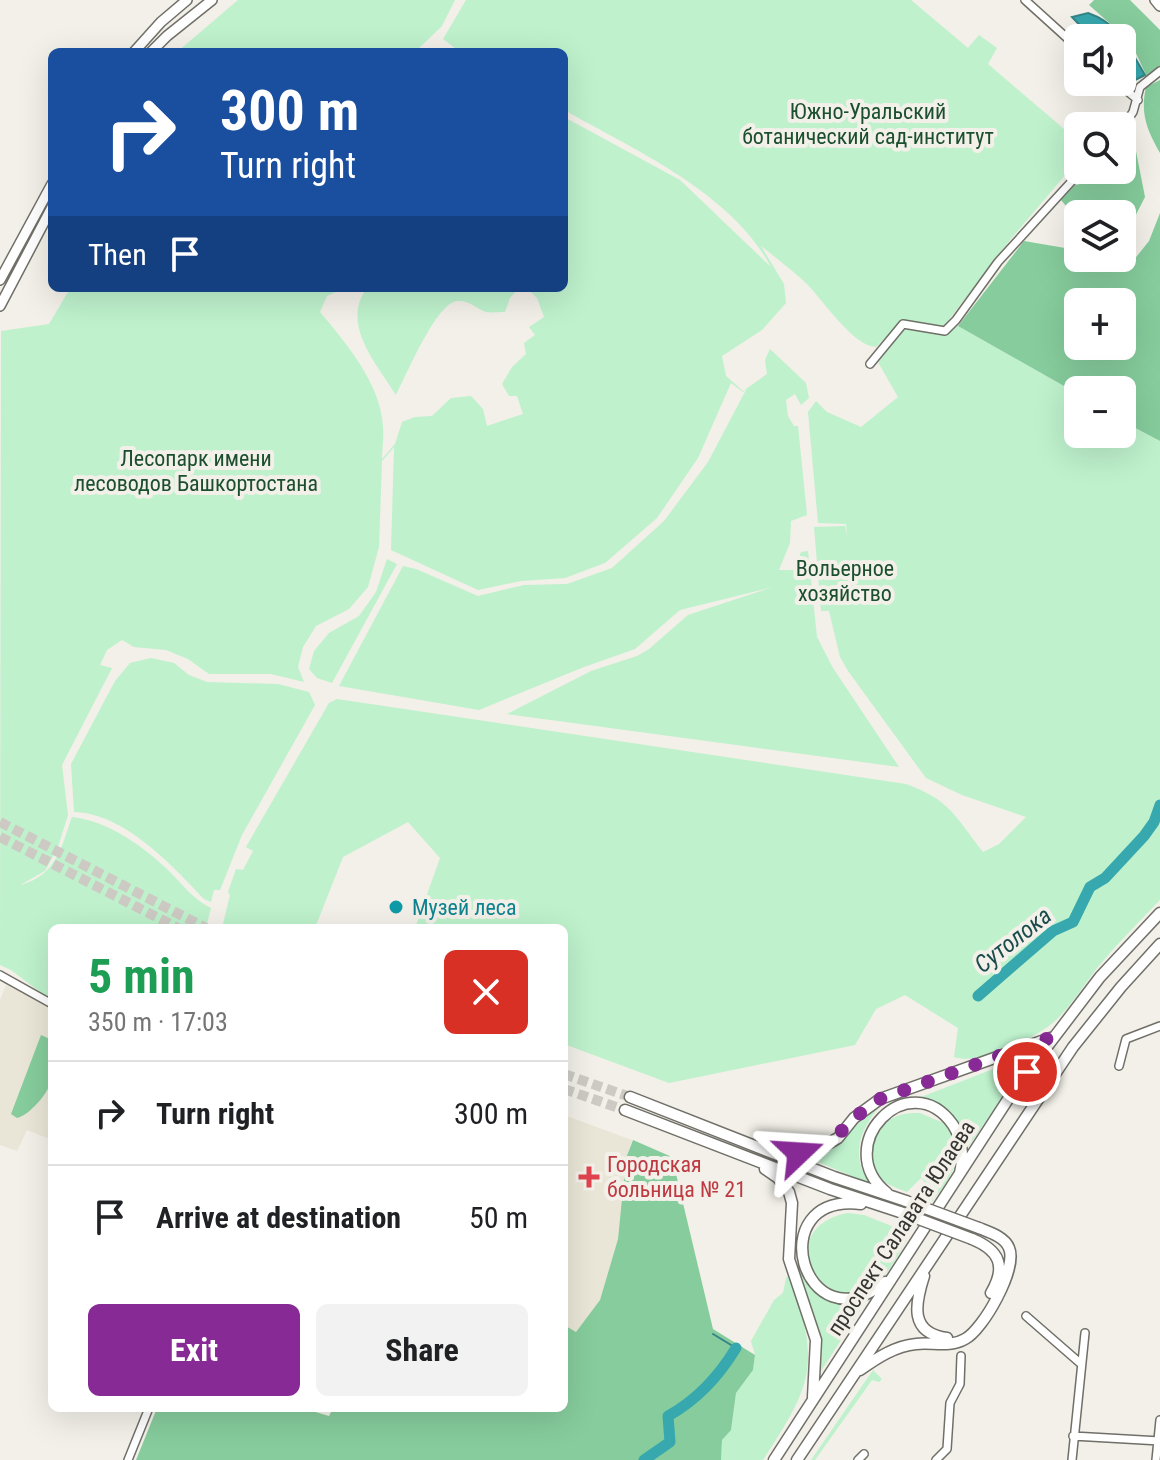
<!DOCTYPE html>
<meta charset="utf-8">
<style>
:root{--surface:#fff;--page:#f2f2f2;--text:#202124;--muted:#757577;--line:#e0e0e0;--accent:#872a95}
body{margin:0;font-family:"Roboto Condensed",sans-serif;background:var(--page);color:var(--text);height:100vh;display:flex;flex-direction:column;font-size:30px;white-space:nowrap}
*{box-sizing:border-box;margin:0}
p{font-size:26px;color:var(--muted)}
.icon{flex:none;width:44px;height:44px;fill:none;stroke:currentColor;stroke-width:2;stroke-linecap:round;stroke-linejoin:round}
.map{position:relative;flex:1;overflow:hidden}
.drawer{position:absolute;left:48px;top:924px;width:520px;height:488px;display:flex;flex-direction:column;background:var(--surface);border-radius:12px;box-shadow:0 8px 32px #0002}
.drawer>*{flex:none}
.hud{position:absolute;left:48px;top:48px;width:520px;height:244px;border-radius:12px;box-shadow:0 8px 32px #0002;background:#1a4fa0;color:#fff;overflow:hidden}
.buttons{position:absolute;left:1064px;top:24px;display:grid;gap:16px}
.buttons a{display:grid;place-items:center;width:72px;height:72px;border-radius:12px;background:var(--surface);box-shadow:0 8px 32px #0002;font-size:40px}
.pin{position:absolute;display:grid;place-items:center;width:68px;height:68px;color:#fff;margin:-34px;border:4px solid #fff;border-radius:50%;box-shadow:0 2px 8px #0007}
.me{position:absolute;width:88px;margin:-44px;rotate:70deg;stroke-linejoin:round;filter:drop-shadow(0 0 6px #0008)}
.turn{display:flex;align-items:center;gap:28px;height:168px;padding:0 40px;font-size:36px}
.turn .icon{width:104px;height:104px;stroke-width:2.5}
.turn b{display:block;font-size:56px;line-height:68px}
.then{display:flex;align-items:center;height:76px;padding:0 40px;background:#0003;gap:16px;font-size:30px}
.round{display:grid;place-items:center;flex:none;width:84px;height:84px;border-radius:12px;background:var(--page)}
.summary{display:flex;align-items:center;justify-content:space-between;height:136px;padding:0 40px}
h1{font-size:48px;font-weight:700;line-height:60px;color:#1e9e55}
.primary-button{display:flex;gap:16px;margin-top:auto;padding:16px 40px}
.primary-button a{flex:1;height:92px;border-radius:12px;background:var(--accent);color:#fff;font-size:32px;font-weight:700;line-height:92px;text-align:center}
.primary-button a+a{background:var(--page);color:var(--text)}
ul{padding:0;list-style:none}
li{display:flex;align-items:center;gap:24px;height:104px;padding:0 40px;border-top:2px solid var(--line)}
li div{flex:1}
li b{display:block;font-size:30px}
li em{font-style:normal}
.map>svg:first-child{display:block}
.built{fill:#e9e6d7}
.green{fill:#bef1cc}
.forest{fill:#86cc9c;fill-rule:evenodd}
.water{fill:#36a8ae;stroke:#368588;stroke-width:2}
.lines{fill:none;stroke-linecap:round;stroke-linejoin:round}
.stream{stroke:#368588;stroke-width:2}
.river{stroke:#36a8ae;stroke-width:11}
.primary-tunnel{stroke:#cccac3;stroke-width:10;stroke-dasharray:10 5;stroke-linecap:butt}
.minor-casing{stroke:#706f68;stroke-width:10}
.secondary-casing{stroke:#706f68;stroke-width:12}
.primary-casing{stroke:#706f68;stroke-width:13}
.minor{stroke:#fff;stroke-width:7}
.secondary{stroke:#fff;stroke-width:9}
.primary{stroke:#fff;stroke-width:10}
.primary-bridge-casing{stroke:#706f68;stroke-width:13;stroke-linecap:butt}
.primary-bridge{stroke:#fff;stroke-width:10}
.route{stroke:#872a95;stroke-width:14;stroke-dasharray:0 25.2}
.culture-dot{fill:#0f9aa8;stroke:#f2f0e8;stroke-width:3}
.health-dot{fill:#e0444e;stroke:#f2f0e8;stroke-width:3}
.labels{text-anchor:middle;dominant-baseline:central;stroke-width:8;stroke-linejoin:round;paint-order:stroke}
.park-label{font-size:22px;fill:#1b4f2f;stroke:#f2f0e8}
.culture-label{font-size:22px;fill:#0d838f;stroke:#f2f0e8;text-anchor:start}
.health-label{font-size:22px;fill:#be3a42;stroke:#f2f0e8;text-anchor:start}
.street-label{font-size:22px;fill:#353431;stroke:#f2f0e8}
.water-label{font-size:24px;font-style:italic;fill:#1a4b4d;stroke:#f2f0e8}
</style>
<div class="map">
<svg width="1160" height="1460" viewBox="0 0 1160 1460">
<rect width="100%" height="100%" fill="#f2f0e8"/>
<path class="built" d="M6 985 52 1006V1140L27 1130 17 1151 0 1145V1000Z
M564 1115 632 1140 626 1158 618 1239 600 1300 576 1332 564 1325Z"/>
<path class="green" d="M238 0H455L442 26 415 52H177Z
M466 0H911L968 48 979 35 997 48 988 64 1078 141V160L1010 240 948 321 943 333 958 326 1078 394V434H1122V421L1160 441V900C1139 922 1117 944 1097 968 1084 985 1071 1006 1055 1021 1034 1039 981 1066 954 1057L958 1028 905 995 876 1009 855 1045 669 1083 564 1044V928H415L440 858 408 822 343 857 315 928H222L230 895 228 892 236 869 243 870 253 851 246 847 329 703 337 699 906 784C950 800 955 816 983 852L999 844 1026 817 962 795 926 778 848 671 840 657 829 611H821L814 527 845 526 847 536 846 524 818 523 808 412 816 401 827 412 861 427 898 397 878 362 906 327 918 325 902 321 876 347C853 346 823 300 806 283 792 270 776 258 761 246L784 284 786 303 762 330 722 356 726 376 743 391 767 374 765 360 770 349 806 383 809 398 801 405 795 394 786 400 788 416 794 426H798L807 515 791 521 790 543 779 570H794L801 552 808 551 817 637 833 668 899 767 507 714 591 671 637 656 649 649 688 615 773 587 680 610 635 649 584 667 479 710 339 686 403 566 416 569 478 596 524 585 567 584 612 568 664 521 708 462 747 388 743 392 731 383 698 458 657 518 605 563 565 578 521 581 478 590 391 550 394 447 382 461 379 547 368 587 349 609 316 626 303 647 298 667 304 682 271 674H209L188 659 166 650 134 647 122 640 107 650 100 665 112 668 62 765 68 815 58 847 45 871 20 885C56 876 61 848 72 817 108 821 143 846 169 871 182 884 194 900 211 908L206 928H52V1001L11 970 0 965 1 331 49 324 68 292 65 288H344L327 296 320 312C346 343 381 384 383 427 384 438 382 449 382 459L395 444 402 422 415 417 432 416 451 398 471 396 483 409 487 426 523 414 517 396H509L502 384 512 367 526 354 524 343 535 335 529 327 544 317 537 298 527 288H564V117L680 180 771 267C732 193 635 150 564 110V52H460L443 39Z
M367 288H519L510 298 505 312C499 312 491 313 486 312 475 308 470 300 457 301 436 303 406 376 396 395 377 364 340 324 367 288Z
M387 559 397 564 332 683 317 678 309 669 314 651 329 633 359 616 376 592Z
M151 658 174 663 189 675 207 682 278 684 309 692 315 705 242 835 220 890H214L211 902 204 899C172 865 124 813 74 812L71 764 115 681 130 663Z
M1032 1054 968 1147C959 1118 951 1107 921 1097Z
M881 1105C860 1128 849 1158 871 1184L806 1157C847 1152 847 1125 881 1105Z
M920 1113 946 1124C967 1159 953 1173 932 1202L929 1187 921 1178 907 1192C897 1188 886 1185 879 1177 863 1160 876 1125 895 1117 903 1113 912 1113 920 1113Z
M848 1213 864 1215 894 1227 895 1235H910C900 1250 890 1274 874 1285 818 1322 771 1227 848 1213Z
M799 1265C812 1300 833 1305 867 1300L821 1371 822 1340 796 1266Z
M790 1274C819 1364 815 1381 763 1460H721L722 1440 731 1429 736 1393 753 1370 755 1355 751 1341 774 1300 783 1293 786 1278Z
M873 1370 882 1379 879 1382 872 1380 815 1460H811Z"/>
<path class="forest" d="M1094 0H1130L1160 30V68L1151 75H1146L1135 51 1116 29 1089 5Z
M1160 80V153C1147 130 1140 114 1146 87Z
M1133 136 1145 197 1122 242V214H1078V220L1061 200 1075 185 1101 180 1104 170H1122V144Z
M1160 213V441L1122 421V390H1078V394L958 326 1024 241 1065 248 1078 230V258H1116L1129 266 1149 241ZM1078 302H1122V346H1078Z
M41 1035 52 1040C52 1052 55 1069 52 1080 48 1093 30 1115 17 1118L11 1114Z
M633 1140 672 1157 713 1329 755 1355 753 1370 736 1393 731 1430 722 1440 721 1460H136L157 1408H302L329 1416 333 1408H564V1325L576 1332 600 1300 618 1239 626 1158Z"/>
<path class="water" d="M1088 13C1120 24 1129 48 1145 75L1131 82 1122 76V38H1092L1072 17Z"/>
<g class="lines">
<path class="stream" d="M713 1334 736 1348"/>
<path class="river" d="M978 996 1053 931 1073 922 1090 887 1105 878 1144 836 1154 822 1160 805
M644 1460 670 1442 668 1416C697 1400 719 1376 736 1348"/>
<path class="primary-tunnel" d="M0 822 206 928
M0 837 178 928
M564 1074 630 1097
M564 1089 625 1110"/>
<defs>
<path id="minor" d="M1025 0 1078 48
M1116 82 1138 100
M1122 128 1133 112 1140 87 1160 71
M870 364 903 324 945 331 956 320 998 262 1082 170
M0 975 52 1004
M1119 1066 1126 1039 1160 1026
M1026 1316 1080 1363
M1073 1436 1160 1441
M128 1460 149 1408
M858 1460 864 1454
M936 1460 947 1449 950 1403 960 1384 961 1356
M1072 1460 1085 1333
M1156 1460 1160 1420"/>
<path id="secondary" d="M1155 0 1160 6
M134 52 161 22 187 0
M151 52 167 36 212 0
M0 280 52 184
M0 306 52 207"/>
<path id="primary" d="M630 1097 834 1177 906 1201
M625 1110 830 1189 900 1212
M760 1147 799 1153 819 1149 838 1138 854 1118 880 1099 1050 1038
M765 1169 778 1178 789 1192 792 1203 789 1259 816 1340 813 1397
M887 1193C829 1146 909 1063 953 1125 962 1139 964 1157 960 1173
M861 1204C760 1192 803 1349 885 1282
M972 1239C999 1250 1007 1266 991 1293
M924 1276C915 1304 909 1333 947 1338
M860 1370C877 1358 895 1346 916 1344 932 1342 950 1348 965 1339 983 1330 1018 1268 1009 1248 1005 1237 989 1232 979 1228
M774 1460 1014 1090 1100 977 1160 913
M797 1460 1073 1047 1121 987 1160 944"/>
</defs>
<use href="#minor" class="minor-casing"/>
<use href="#secondary" class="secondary-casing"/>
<use href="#primary" class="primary-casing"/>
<use href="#minor" class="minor"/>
<use href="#secondary" class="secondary"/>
<use href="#primary" class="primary"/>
<defs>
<path id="primary-bridge" d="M906 1201 979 1228
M900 1212 972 1239"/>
</defs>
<use href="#primary-bridge" class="primary-bridge-casing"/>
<use href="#primary-bridge" class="primary-bridge"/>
</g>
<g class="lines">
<path class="route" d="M799 1153H810L829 1144 854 1118 880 1099 1052 1037 1027 1072"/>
</g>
<circle class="culture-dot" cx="396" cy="907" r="8"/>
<path class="health-dot" d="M585 1165h8v8h8v8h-8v8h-8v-8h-8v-8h8z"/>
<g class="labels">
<g class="park-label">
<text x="868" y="111">Южно-Уральский<tspan x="868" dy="25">ботанический сад-институт</tspan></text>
<text x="196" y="458">Лесопарк имени<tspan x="196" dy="25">лесоводов Башкортостана</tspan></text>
<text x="845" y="568">Вольерное<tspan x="845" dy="25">хозяйство</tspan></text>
</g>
<g class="culture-label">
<text x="412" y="907">Музей леса</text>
</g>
<g class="health-label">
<text x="607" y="1164">Городская<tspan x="607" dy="25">больница № 21</tspan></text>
</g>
<g class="street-label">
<text transform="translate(901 1228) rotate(-57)">проспект Салавата Юлаева</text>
</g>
<g class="water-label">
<text transform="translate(1013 940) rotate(-38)">Сутолока</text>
</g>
</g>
</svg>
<div class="buttons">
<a><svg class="icon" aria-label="sound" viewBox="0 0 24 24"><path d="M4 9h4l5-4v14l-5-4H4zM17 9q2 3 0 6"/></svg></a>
<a><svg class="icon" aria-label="search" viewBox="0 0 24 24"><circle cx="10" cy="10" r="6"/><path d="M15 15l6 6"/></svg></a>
<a><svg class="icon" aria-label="layers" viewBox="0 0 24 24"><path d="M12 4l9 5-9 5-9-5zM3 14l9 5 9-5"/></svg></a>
<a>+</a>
<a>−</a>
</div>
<div class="pin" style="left:1027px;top:1072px;background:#d93025"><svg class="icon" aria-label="arrive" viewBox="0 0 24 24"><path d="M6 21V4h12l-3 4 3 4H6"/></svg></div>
<svg class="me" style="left:799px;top:1153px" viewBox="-20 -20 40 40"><path d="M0-17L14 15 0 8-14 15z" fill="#872a95" stroke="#fff" stroke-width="4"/></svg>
<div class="hud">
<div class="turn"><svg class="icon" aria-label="right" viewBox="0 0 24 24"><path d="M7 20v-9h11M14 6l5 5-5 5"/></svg><div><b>300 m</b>Turn right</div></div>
<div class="then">Then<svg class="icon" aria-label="arrive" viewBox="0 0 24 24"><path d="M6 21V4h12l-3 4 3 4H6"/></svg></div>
</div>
<section class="drawer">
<div class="summary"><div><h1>5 min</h1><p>350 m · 17:03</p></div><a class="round" style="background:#d93025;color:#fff"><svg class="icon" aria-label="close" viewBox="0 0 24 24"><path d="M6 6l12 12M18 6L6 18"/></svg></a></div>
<ul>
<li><svg class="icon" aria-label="right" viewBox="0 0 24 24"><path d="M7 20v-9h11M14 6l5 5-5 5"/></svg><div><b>Turn right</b></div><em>300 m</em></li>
<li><svg class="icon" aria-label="arrive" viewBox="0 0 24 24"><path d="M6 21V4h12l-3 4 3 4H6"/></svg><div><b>Arrive at destination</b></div><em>50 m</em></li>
</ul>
<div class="primary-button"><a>Exit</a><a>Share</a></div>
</section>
</div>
